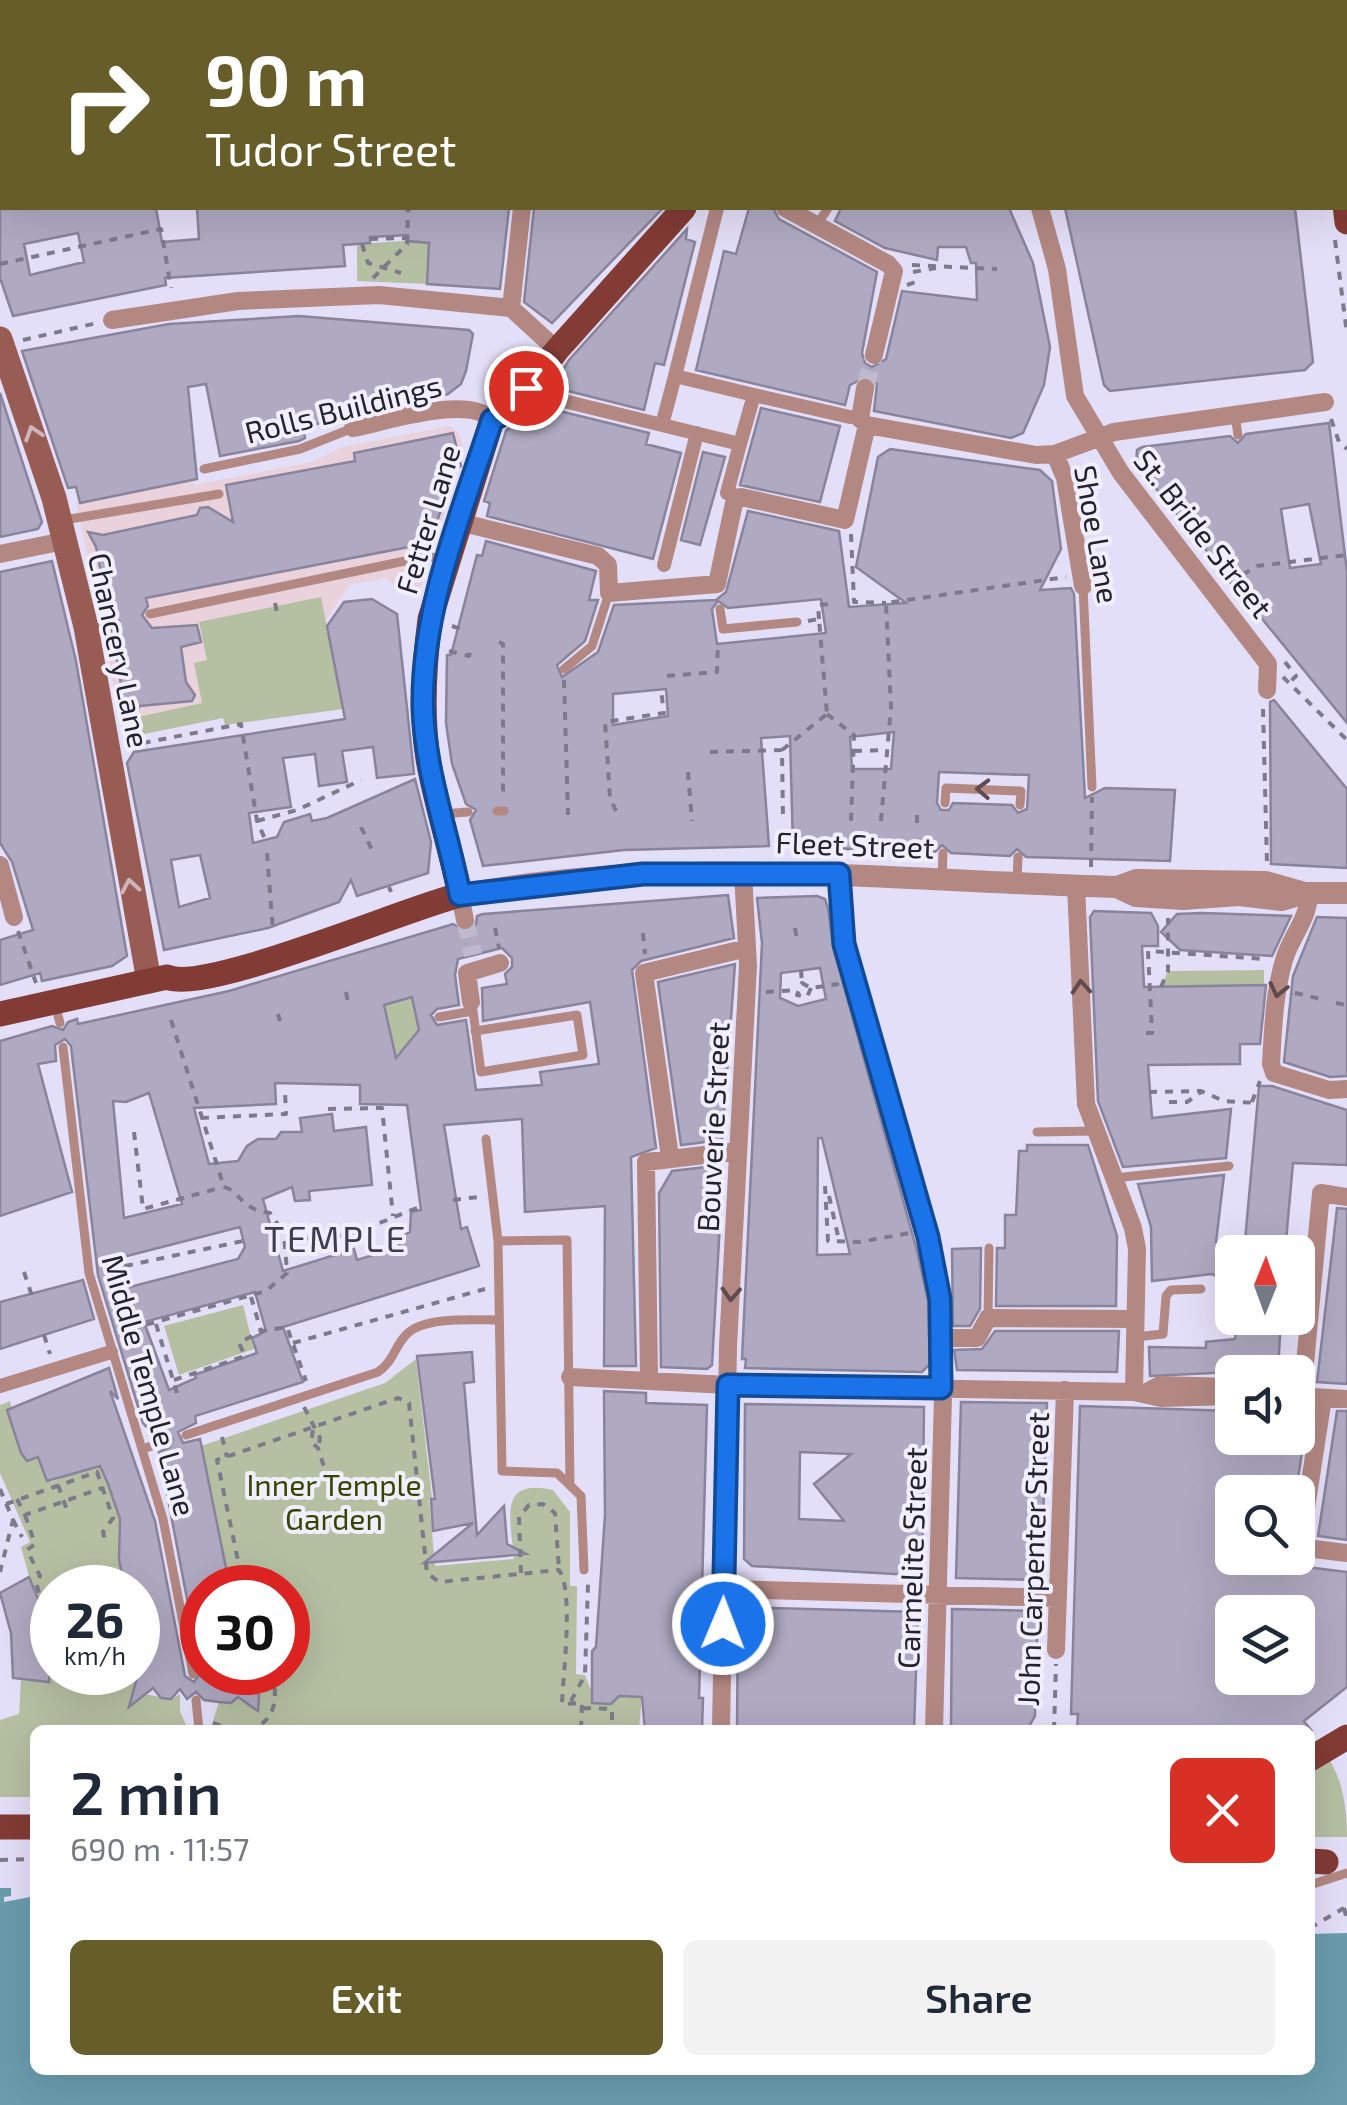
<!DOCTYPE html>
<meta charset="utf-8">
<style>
:root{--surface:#fff;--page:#f2f2f3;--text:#1f2937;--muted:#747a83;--accent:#675d29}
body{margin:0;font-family:"Exo 2",sans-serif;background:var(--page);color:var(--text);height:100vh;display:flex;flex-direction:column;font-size:38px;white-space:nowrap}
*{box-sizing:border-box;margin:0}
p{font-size:32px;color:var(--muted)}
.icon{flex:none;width:55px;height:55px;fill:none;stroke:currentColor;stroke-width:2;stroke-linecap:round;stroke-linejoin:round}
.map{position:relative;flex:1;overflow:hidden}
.drawer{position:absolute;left:30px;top:1725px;width:1285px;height:350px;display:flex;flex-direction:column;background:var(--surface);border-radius:15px;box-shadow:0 10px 40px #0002}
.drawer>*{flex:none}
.banner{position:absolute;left:0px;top:0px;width:1348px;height:210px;box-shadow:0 10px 40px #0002;background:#675d29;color:#fff;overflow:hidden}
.needle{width:65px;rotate:1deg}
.buttons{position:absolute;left:1215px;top:1235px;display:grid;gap:20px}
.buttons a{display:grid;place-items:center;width:100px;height:100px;border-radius:15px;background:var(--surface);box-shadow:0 10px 40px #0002;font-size:50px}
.speed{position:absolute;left:30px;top:1565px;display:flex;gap:20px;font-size:50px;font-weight:700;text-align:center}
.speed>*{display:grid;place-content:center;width:130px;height:130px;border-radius:50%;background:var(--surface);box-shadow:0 10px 40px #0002;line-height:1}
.speed small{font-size:25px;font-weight:400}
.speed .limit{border:15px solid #d22;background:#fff;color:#111}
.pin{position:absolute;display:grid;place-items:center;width:85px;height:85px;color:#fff;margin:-42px;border:5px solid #fff;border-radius:50%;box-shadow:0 2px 10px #0007}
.me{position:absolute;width:110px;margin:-55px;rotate:1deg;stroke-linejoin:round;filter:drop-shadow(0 0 8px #0008)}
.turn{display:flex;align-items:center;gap:35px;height:210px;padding:0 40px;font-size:45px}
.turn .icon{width:130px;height:130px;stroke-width:2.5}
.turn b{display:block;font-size:70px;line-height:85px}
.round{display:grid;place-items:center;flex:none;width:105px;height:105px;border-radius:15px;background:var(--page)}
.head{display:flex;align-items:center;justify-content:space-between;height:170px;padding:0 40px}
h1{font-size:60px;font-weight:600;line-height:75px}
.primary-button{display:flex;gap:20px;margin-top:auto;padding:20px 40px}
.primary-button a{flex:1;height:115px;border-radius:15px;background:var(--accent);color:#fff;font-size:40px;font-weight:600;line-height:115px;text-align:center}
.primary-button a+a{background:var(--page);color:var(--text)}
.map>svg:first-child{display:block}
.education{fill:#ead2dc}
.green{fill:#b5bfa2}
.water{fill:#6a9cad}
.building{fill:#afaac1;stroke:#89849b;stroke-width:2.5;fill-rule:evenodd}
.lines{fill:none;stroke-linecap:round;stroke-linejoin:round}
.minor-tunnel{stroke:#beb9cf;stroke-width:18;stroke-dasharray:18 9;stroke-linecap:butt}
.path{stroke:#7d7a8b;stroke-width:4;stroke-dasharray:8 8;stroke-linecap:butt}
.service{stroke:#b38883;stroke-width:9}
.pedestrian{stroke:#b38883;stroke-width:14}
.minor{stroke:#b38883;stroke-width:18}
.tertiary{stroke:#b38883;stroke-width:22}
.secondary{stroke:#985c55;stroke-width:25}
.primary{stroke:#833b35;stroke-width:25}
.path-bridge{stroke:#7d7a8b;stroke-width:4;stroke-dasharray:8 8;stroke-linecap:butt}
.oneway{stroke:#cdb4ba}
.oneway2{stroke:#5d4b4e}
.route-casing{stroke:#114b97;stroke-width:25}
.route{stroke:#1a73e8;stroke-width:18}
.labels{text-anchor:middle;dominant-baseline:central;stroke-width:8;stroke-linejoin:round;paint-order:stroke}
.street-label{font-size:30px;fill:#24222b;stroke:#f1eefd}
.park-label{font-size:30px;fill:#364601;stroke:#f1eefd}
.quarter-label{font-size:35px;letter-spacing:2.5px;fill:#3f3c4f;stroke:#f1eefd}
</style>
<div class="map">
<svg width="1347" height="2105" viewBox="0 0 1347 2105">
<rect width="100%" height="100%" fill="#e4dff8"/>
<path class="education" d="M450 426 459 433 464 451 420 590 395 587 387 578 349 585 326 620 329 638 223 718 124 738 76 501 192 478 194 485 311 462 342 447Z"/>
<path class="green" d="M405 241 429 243 427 284 357 281V244Z
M321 597 343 709 225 725 223 718 124 738 120 721 202 703 194 663 207 660 199 622Z
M1264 970V985L1161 987 1168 971Z
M393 997H412L419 1030 398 1063 380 1001Z
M243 1305 254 1349 179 1375 164 1326Z
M416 1359 432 1498 429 1499 435 1566 514 1559C511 1520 497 1477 553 1490L570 1512V1586H577L576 1674 585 1675 593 1695 642 1694 639 1730H210L219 1702 236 1699 258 1702V1694L251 1691 253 1673 288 1672V1588L230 1587 201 1446 385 1383Z
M10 1401 21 1452 28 1461 42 1456 51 1482 99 1463 120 1519 125 1587 52 1588V1672L132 1673 139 1683 134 1692 171 1699 180 1694V1711L188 1730H35V1797H0V1720L19 1714 21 1680 49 1682 50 1654 21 1547 30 1542 0 1473V1405Z
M1326 1755C1343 1778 1347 1809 1347 1837H1310V1769Z"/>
<path class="water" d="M0 1888H11V1896L4 1897V1902L35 1896V2070H1310V1934L1347 1933V2105H0Z"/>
<path class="building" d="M156 208 162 242 199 239 197 208H509L500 289 427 284 429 243 408 241V235L370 237V243L343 245 345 266 165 278 166 285 13 316 0 278V209ZM78 233 84 262 30 275 24 244Z
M534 208H663L552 323 524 302Z
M749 208H773L779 219 877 272 862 353 865 363 872 367 886 359 902 291 977 300 976 263H971L966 247H938L937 260 885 248 835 221 841 208H1009L1033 263 1050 347 1044 385 1023 433 1011 438 874 411 877 384 868 376 850 385 845 405 696 370 724 251 736 254Z
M1065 208H1295L1313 362 1305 370 1110 391 1104 385Z
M687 229 686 239 695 242 664 365 655 363 644 410 552 387 569 360Z
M299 316 469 330 473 334 466 371 461 384 448 394 303 427 305 438 299 441 220 456 206 384 188 387 197 479 80 503 76 487 68 488 22 351 169 324Z
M0 393 42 522 38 529 0 537Z
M535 405 649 433 646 444 681 453 653 559 487 516 490 503 484 501 506 431Z
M761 408 840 426 820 502 740 485Z
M1329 423 1347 572V723L1136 464 1137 450 1142 447 1230 436 1238 443 1246 434ZM1309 504 1321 564 1290 568 1281 509Z
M453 433 461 466 455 470 433 533 424 544 146 598 148 606 142 615 152 628 197 625 201 642 181 647 186 682 195 695 192 701 140 706 135 715 125 709 112 630 119 621 109 614 96 547 88 532 103 535 197 515 200 508 208 507 233 522 226 485 355 461 354 453Z
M890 449 1040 470 1052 481 1061 549 1040 590 1071 588 1074 594 1085 798 1105 788 1175 790 1170 861 1026 857 1017 849 1010 856 951 853 942 845 935 852 793 847 790 736 761 738 769 846 624 850 483 866 470 820 476 810 466 804 452 764 446 723 447 655H451L477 555 482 556 486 541 596 571 589 600H598L585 641 557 665 562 677 598 652 614 605 716 600 726 592 748 511 839 531 849 607 906 603 856 567 878 457ZM821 599 826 633 717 644 712 609 718 601 728 608ZM666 689 668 716 613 725V694ZM894 732 891 769H852L850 737ZM939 772 1029 775 1027 809 1018 813 1012 805 953 803 949 810H941L937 803Z
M703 452 725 457 700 545 681 540Z
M52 561 76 661 127 956 112 966 42 981 40 973 0 985V940L33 930 12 862 0 843V572Z
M372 599 397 614 414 774 377 778 373 747 342 751 347 782 319 786 315 754 283 758 291 807 249 813 253 843 277 837 284 822 310 814 312 821 327 818 415 779 431 842 428 873 357 896 351 880 339 902 268 928 164 950 127 763 134 752 345 719 327 626 344 602ZM200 855 210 898 179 907 171 860Z
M1274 700 1347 789V868L1271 864 1270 702Z
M728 895 734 938 641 961 632 970 656 1148 631 1157 636 1366H604L605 1206 525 1212 522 1119 444 1125 461 1229 467 1227 479 1266 283 1327 303 1382 195 1416 196 1423 178 1432 183 1443 200 1439 230 1588H202V1672H256L249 1686 259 1695 258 1711 238 1697 231 1703 219 1702 204 1700 196 1692 187 1699 180 1689 171 1699 161 1698 153 1688 129 1707 138 1674V1588H125L119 1560 120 1519 108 1484 100 1466 47 1481 38 1457 27 1461 21 1453 7 1410 109 1368 118 1399 110 1391 155 1521 185 1676 194 1682 201 1672 159 1452 170 1447 173 1439 167 1433 155 1436 143 1423 98 1275 71 1046 65 1039 55 1045 56 1061 38 1064 72 1192 0 1216V1041L52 1026 63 1030 68 1022 77 1019 78 1024 229 991 453 924 468 932 476 925 477 916 483 914ZM502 948 512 958V967L505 974 507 984 482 988 483 1021 590 1002 599 1064 540 1072 542 1085 476 1090 466 1020 437 1025 431 1015 437 1009 459 1005 455 975 458 959ZM412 997 419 1030 396 1058 384 1005ZM275 1083 360 1085V1104L407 1105 421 1210 411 1212 410 1232 397 1236 400 1247 357 1260 354 1249 283 1271 263 1199 292 1187 295 1201 310 1200 309 1191 372 1185 366 1127 334 1131 332 1114 300 1118 302 1132H281L276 1139H258L247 1146 238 1161 209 1164 194 1108 276 1104ZM149 1093 182 1204 124 1218 113 1101 126 1102ZM240 1227 245 1247 238 1259 130 1287 123 1257ZM255 1292 266 1331 252 1338 257 1353 194 1375 196 1378 169 1390 144 1322Z
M817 896 825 899 828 908 833 947 917 1251 928 1301 930 1364 922 1372 745 1368 746 1359H742L762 943 757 898ZM820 968 826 999 798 1006 780 998 781 973ZM818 1138H822L850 1254 817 1255Z
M1094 911 1151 913 1158 926V946H1142L1144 987 1266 985 1260 1044H1240V1064L1148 1065 1152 1118 1231 1109 1226 1158 1123 1167 1098 1101 1090 917Z
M1177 914 1202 913 1291 916 1272 956 1180 950 1161 932Z
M1317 917 1347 918V1076L1330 1077 1284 1062 1293 976Z
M735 964 722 1140 681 1145 658 982Z
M1259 1086H1272L1347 1110V1165L1293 1163 1285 1252H1244Z
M1027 1145H1088L1117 1236 1116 1306H996L997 1248H1005V1215H1016L1019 1151H1027Z
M714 1166 720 1171V1222L712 1365 707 1369 661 1367 659 1193 672 1171Z
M1224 1175 1216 1242 1232 1247V1283L1212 1274 1152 1281 1151 1227 1138 1184Z
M1337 1208 1347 1209V1384L1317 1382Z
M981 1248 980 1309 970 1326H953L952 1249Z
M83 1280 94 1319 0 1349V1302Z
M1237 1318H1281L1278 1370 1150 1376 1149 1347 1206 1348V1342L1235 1339Z
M995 1331H1119L1117 1372 957 1370 954 1350 982 1349Z
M472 1352 474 1382 464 1383 477 1535 504 1506 507 1544 526 1554 424 1563 473 1523 433 1531 431 1499H435L417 1356Z
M604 1391 646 1393V1403L707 1405 699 1698H703L702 1730H645L642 1697 619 1696 611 1704 592 1703V1651L596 1647 605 1515Z
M961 1402 1047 1403 1041 1580 956 1578Z
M745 1404 924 1407 922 1567 912 1575 752 1566 744 1559ZM800 1452 851 1454 814 1484 844 1521 799 1519Z
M1080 1406 1232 1411V1438H1298V1431L1305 1432 1296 1492H1232V1558L1347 1572V1687L1304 1721 1311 1730H1077L1078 1714H1071ZM1232 1612H1298V1678H1232Z
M1337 1411H1347V1540L1318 1536Z
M29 1577 41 1606 50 1653 49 1682 13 1678 11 1633 0 1593Z
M738 1607 918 1612 914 1730H737Z
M952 1609 1038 1611 1035 1716 1027 1730H951Z"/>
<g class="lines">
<path class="minor-tunnel" d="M865 388 874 355
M465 920 473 955"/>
<path class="path" d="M573 0 585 2
M1345 7 1347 8
M1345 42 1347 41
M0 44 2 43
M1345 93 1347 113
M370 239 407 238
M1335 240 1347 334
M362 244 368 263 401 273
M0 264 161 229 171 288
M912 265 997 269
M913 272 936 268
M373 278 407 244 408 208
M907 285 922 280
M23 340 97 323
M1331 419 1339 442 1347 449
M851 534 854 602 886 603
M1229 583 1257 566 1347 555
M275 603 278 617
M819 619 818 605 830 604
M808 621 819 619 827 714
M452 626 463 630
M499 642 503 644V799
M449 651 469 656 472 647
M1285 662 1296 676 1291 681
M667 676 717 672 718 642
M1283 677 1347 740
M564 680 568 815
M1263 709 1267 864
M827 714 854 735 851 822
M127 746 241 724 257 821 265 839
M782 750 827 714
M854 751 885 750
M710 752 782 750 783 820
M688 772 692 821
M616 811 610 798 605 722 664 713 661 690
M257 821 297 810 361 780
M881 821 891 707 886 603 1066 577
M917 823V811
M361 827 372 850H376
M267 853 273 931
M1091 867 1092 797
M389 887 391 892
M495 928 499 948
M795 928 797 939
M18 931 36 983
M643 933 645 954
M801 970 802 983
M1161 987 1168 971V918
M811 988 807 997 797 995 802 983 811 988 839 984
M346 992 348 1002
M766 992 796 990
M1295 993 1325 1000
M1336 1003 1347 1005
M278 1014 280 1021
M171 1020 224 1187
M1146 1033H1152L1148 951 1265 959
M1149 1092 1201 1091 1224 1101 1257 1103
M1169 1102H1187L1201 1092
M1252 1102 1260 1081
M328 1109 382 1108 393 1216
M201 1118 286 1114 285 1091
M134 1132 143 1209 223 1187
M825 1186 828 1241 859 1242 910 1233
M224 1187C241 1191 239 1209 270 1213 274 1218 279 1228 285 1231 323 1255 386 1218 423 1206
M829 1196 838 1236
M453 1200 478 1197
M273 1233 284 1231
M125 1266 243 1241
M24 1272 32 1296
M251 1297 261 1331
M156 1324 177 1393
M131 1329 266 1291 287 1273 284 1233
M44 1335 50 1354
M293 1343 485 1289
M174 1380 245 1356 239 1343 261 1331 287 1327 306 1381
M304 1407 320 1438 318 1448
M313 1430 311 1442 318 1448 326 1473
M222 1437 227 1457
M58 1485 68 1513
M0 1489 13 1520 0 1572
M17 1499 25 1515 102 1488
M6 1504 97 1472 113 1518 103 1532 106 1544
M25 1515 35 1544 27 1550 40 1576 36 1582 52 1643
M13 1520 22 1537
M521 1573 519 1517 529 1505 543 1504 555 1513 559 1570
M249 1588 241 1575 217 1460 398 1398 409 1403 427 1573 439 1582 559 1570C574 1591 563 1675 562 1704L582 1703 581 1730
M571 1701 585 1675 588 1584
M583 1708 612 1709V1730
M213 1723 234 1730
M247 1730C277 1723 278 1698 272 1672
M1054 1730 1056 1664
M0 1860 35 1859
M1344 1908 1347 1920
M1310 1928 1344 1908"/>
<path class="service" d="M817 225 828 208
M1235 415 1238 435
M204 469 300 449 353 428
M64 520 219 494
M1083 586 1092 787
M720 609 723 629 797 622
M150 614 429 556 445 561
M89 627 111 622
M564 669 592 646 609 593
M945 803 946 788 1021 791 1020 805
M497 811H504
M442 814 468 812
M942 879 943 853
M1017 881 1018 857
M472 1003 481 1072 583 1055 577 1015 475 1031
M55 1004 60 1023
M439 1017 473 1011
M63 1047 89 1273 163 1519 193 1674
M1037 1132 1096 1131
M486 1139 498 1241 502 1471 557 1473 581 1496 584 1570
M1114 1178 1229 1166
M498 1241 567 1240 570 1485
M988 1318 989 1248
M1135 1337 1163 1334 1166 1296 1171 1290 1201 1289
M186 1435 378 1372C394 1361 394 1347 406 1335 423 1316 474 1320 498 1320
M143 1449 165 1441
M196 1700 199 1730
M1310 1885 1347 1873"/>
<path class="pedestrian" d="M0 198 2 197
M675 376 717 208
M535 394 740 444 727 493 741 497
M754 395 850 417
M662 425 675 376 754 395 740 444
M664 565 697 433
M0 1386 111 1352"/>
<path class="minor" d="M931 0 933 2
M954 0 956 2
M284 2V0
M547 2V0
M1069 2 1070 0
M785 208 888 264 894 271 874 355
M1040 208 1057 269 1075 396 1121 473 1268 664 1267 690
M511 308 522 208
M112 320 238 301 379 295 511 308 557 350
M865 388 860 419 867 425
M867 425 1036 455 1055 454 1114 432 1325 402
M353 428C385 422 469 394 492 420
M1055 454 1065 478 1083 586
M459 522 598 556 608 565 609 593 717 584 734 503 741 497 845 520 867 425
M0 554 64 541
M0 865 14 917
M839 874 845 944 921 1211 940 1299 943 1396 934 1730
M1076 886 1086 1104 1133 1228 1137 1249 1134 1392
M1309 893C1309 919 1291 936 1284 960 1274 994 1273 1030 1271 1064L1274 1073 1329 1090 1347 1089
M460 895 465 920
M471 1002 467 973 500 963
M670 1157 644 973 747 948
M940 1338H977L988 1318 1135 1319
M570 1377 728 1385 1134 1392 1161 1398 1232 1396
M649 1378 646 1162 737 1151
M1145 1393 1160 1385 1232 1387
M1302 1396 1321 1193 1347 1197
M1313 1397 1347 1399
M1298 1547 1347 1553
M1300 1547 1323 1398
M724 1589 1058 1598
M1056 1650 1065 1390
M721 1730 728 1346 748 966 743 872"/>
<path class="tertiary" d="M1117 887 1136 896 1183 899 1239 895 1282 900 1305 893H1347
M460 895C677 854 898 881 1117 887L1136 880 1266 882 1305 893"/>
<path class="secondary" d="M0 339 54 498 86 627 149 981"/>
<path class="primary" d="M1322 0V2
M746 2 747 0
M765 2 766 0
M1345 205 1347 222
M0 1014 167 977C206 994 406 908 460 895 451 849 436 805 428 759 421 712 424 666 430 619L492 420 510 410 557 350 684 208
M1310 1759 1347 1737
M0 1827H35
M1310 1861 1326 1862"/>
<path class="path-bridge" d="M1332 0 1337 2"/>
</g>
<defs><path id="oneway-chevron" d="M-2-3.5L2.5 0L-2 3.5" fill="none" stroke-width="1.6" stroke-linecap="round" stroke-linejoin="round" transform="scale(2.5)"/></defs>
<g class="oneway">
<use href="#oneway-chevron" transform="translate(33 433) rotate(-108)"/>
<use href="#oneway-chevron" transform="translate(130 886) rotate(-100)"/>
</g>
<g class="oneway2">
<use href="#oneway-chevron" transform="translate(983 789) rotate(-178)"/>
<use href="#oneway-chevron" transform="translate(1081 987) rotate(-94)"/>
<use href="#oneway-chevron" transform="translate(1278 990) rotate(103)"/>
<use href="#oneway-chevron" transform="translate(731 1294) rotate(93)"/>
</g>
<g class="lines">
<defs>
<path id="route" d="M526 388 510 410 492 420C462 512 421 609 423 708 425 772 448 833 460 895L643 874H839L844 944 928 1237 940 1299 941 1388 728 1385 723 1624"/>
</defs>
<use href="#route" class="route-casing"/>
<use href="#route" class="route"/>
</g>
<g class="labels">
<g class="street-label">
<text transform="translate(343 408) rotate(-14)">Rolls Buildings</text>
<text transform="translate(427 519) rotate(-73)">Fetter Lane</text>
<text transform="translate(1204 533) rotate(52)">St. Bride Street</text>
<text transform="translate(1098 534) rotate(80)">Shoe Lane</text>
<text transform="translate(120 650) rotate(78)">Chancery Lane</text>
<text transform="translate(855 844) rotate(2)">Fleet Street</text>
<text transform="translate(712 1127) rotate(-87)">Bouverie Street</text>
<text transform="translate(150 1385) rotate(74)">Middle Temple Lane</text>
<text transform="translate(911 1558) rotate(-88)">Carmelite Street</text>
<text transform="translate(1032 1559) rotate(-88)">John Carpenter Street</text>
</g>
<g class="park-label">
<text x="334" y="1484">Inner Temple<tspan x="334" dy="34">Garden</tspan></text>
</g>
<g class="quarter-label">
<text x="336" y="1238">TEMPLE</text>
</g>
</g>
</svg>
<div class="buttons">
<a><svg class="needle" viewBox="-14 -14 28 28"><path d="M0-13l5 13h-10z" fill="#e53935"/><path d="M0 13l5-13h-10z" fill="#747a83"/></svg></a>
<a><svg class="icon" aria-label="sound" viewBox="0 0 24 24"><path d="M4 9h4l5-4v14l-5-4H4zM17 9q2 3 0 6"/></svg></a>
<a><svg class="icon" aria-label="search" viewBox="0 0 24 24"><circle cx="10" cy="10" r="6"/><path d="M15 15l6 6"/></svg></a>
<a><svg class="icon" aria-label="layers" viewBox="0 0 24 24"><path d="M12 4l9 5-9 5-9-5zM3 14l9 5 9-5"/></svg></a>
</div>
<div class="speed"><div>26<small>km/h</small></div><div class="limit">30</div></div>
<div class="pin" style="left:526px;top:388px;background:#d93025"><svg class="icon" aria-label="arrive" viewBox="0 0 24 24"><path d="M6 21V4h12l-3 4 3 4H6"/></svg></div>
<svg class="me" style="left:723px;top:1624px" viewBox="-20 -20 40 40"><circle r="17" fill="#1a73e8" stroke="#fff" stroke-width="3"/><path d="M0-11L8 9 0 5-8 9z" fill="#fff"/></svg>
<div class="banner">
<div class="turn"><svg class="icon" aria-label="right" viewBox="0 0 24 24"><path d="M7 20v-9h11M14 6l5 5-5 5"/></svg><div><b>90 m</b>Tudor Street</div></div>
</div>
<section class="drawer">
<div class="head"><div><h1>2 min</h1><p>690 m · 11:57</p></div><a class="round" style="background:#d93025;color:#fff"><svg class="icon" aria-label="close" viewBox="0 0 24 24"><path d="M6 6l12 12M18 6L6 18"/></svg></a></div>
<div class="primary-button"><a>Exit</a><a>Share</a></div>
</section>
</div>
